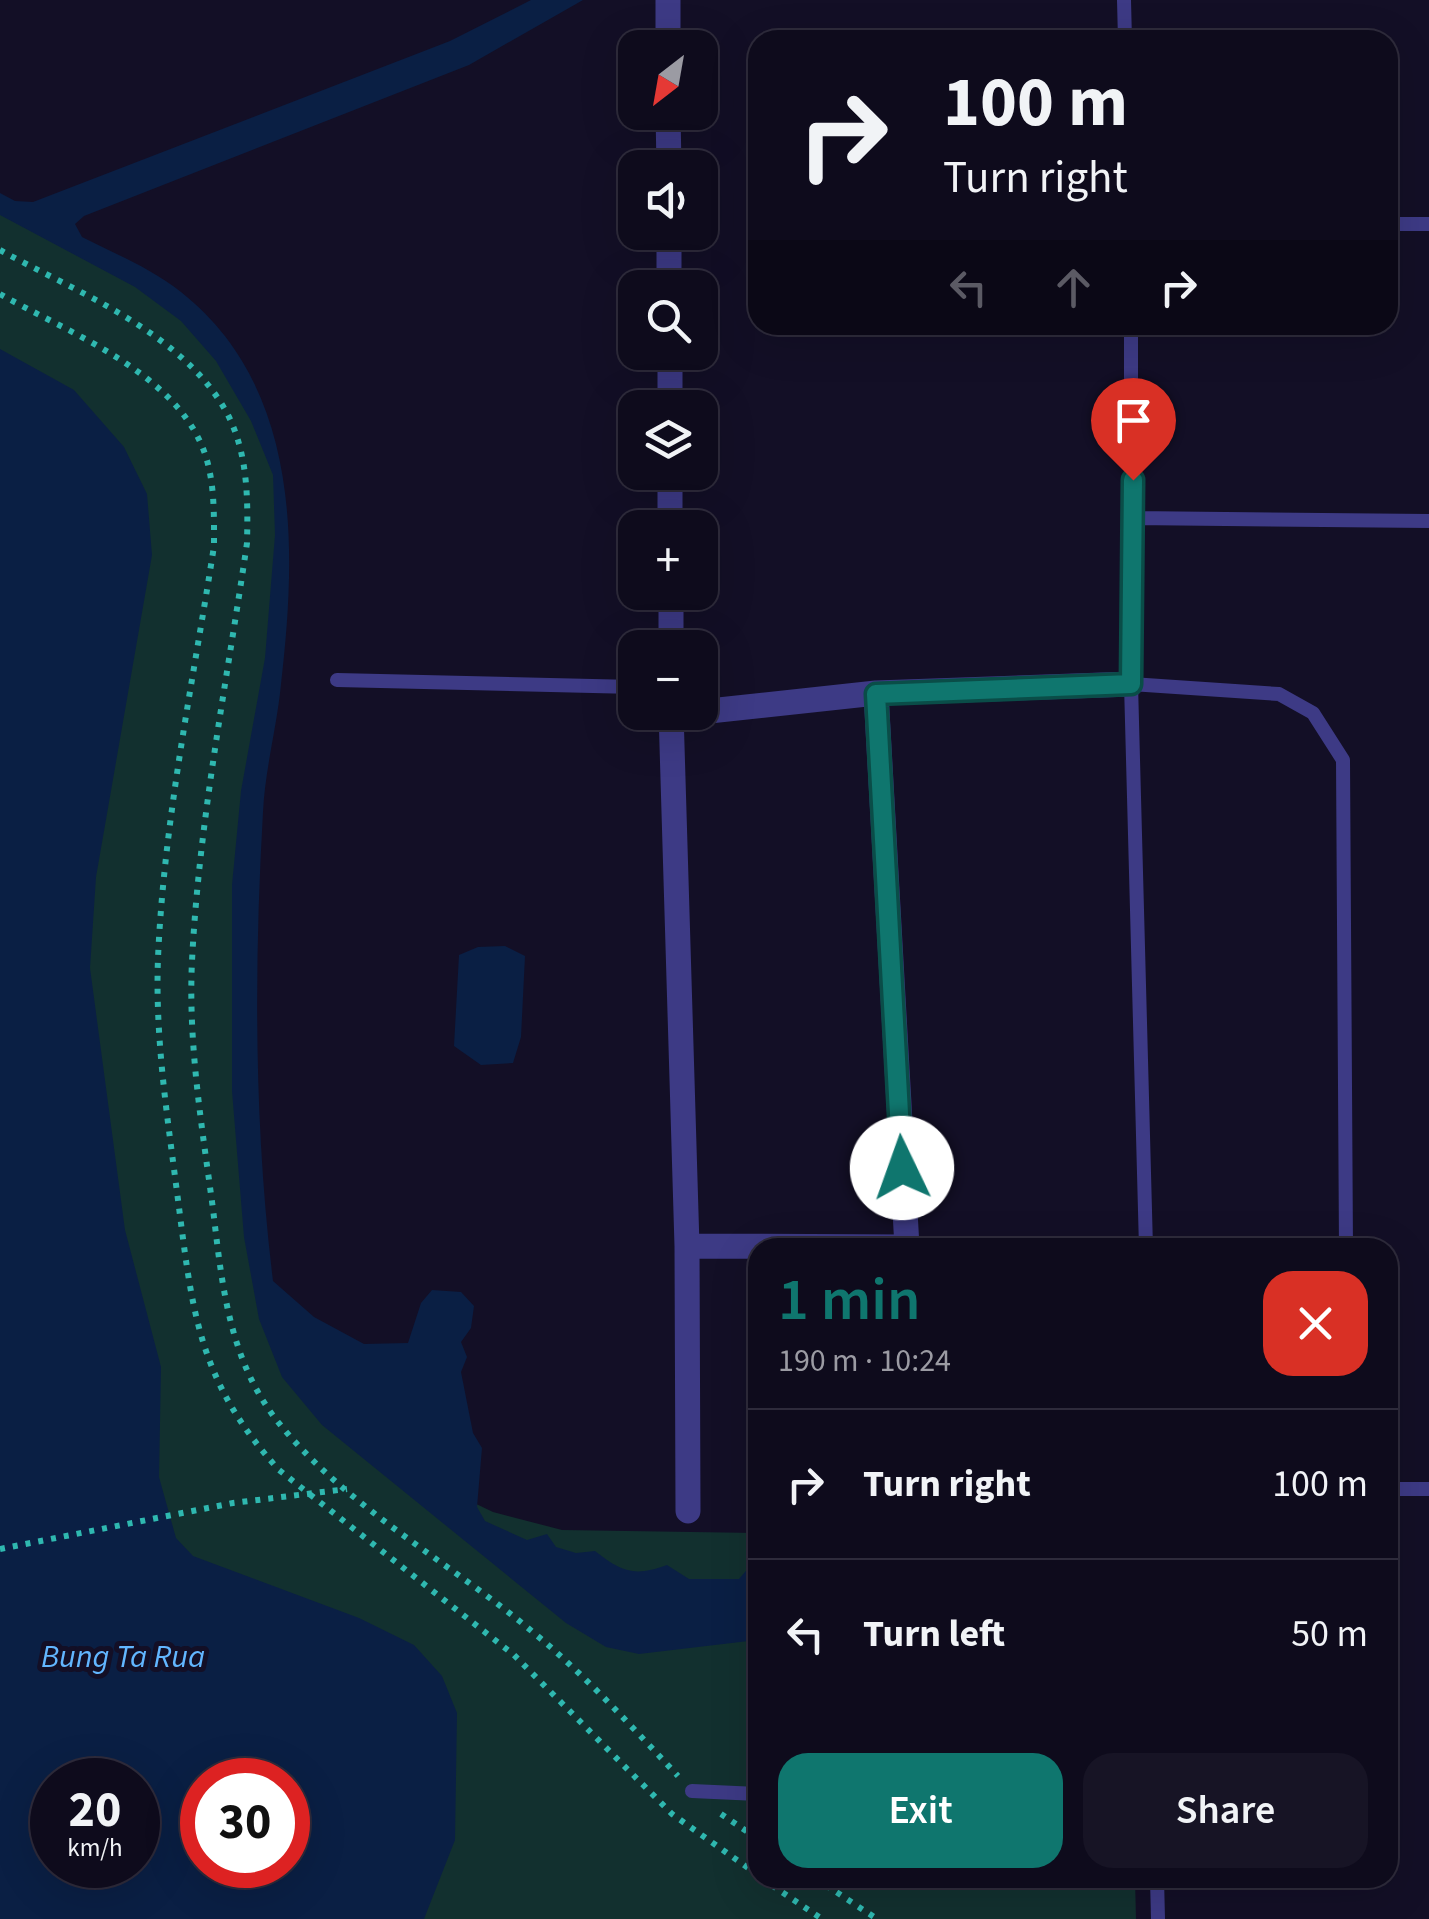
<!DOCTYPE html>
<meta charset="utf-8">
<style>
:root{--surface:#0e0b1c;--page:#171425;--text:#f1f3f6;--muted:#9b9ba3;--line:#2e2b3b;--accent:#0f766e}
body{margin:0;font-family:"Source Sans 3",sans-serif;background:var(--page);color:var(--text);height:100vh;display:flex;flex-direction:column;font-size:38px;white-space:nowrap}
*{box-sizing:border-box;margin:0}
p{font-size:32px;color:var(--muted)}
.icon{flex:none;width:55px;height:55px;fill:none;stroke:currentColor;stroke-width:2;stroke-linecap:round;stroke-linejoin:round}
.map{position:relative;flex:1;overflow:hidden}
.drawer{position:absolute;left:748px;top:1238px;width:650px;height:650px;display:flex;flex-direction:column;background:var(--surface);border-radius:30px;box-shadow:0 10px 40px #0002,0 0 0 2px var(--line)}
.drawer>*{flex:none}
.banner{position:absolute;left:748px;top:30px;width:650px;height:305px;border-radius:30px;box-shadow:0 10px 40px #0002,0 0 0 2px var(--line);background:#0e0b1c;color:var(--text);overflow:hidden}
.needle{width:65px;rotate:211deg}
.fabs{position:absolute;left:618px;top:30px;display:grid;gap:20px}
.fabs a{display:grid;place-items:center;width:100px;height:100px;border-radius:20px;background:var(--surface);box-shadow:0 10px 40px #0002,0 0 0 2px var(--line);font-size:50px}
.speed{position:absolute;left:30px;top:1758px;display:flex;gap:20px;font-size:50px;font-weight:700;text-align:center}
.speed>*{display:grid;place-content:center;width:130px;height:130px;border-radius:50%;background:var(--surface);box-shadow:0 10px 40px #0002,0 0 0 2px var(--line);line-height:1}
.speed small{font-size:25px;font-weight:400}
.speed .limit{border:15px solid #d22;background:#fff;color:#111}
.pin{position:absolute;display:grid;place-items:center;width:85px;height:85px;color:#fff;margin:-102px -42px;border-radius:50% 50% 50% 0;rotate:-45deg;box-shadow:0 0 10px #0007}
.pin .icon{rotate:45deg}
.me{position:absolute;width:110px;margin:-55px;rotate:357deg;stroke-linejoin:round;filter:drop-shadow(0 0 8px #0008)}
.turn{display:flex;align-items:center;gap:35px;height:210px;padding:0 30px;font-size:45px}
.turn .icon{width:130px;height:130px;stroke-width:2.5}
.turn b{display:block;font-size:70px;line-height:85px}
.lanes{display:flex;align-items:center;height:95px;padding:0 30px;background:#0003;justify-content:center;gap:50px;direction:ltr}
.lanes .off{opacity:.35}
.round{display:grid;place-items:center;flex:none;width:105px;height:105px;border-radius:30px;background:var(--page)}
.overview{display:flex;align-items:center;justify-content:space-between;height:170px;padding:0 30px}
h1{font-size:60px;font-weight:600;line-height:75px;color:var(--accent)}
.button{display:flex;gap:20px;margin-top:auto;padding:20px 30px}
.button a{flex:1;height:115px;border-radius:30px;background:var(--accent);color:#fff;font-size:40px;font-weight:600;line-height:115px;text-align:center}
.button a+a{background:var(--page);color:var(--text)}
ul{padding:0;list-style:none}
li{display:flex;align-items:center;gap:30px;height:150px;padding:0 30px;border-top:2px solid var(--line)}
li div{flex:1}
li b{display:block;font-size:38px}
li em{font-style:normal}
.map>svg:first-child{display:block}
.green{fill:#12302f;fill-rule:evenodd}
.water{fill:#0a1f44;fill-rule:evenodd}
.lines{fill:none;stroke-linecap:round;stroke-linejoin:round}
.path{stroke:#2fb8b0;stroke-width:6;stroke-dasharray:5 8;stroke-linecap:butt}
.lane{stroke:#3d3a85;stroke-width:14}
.street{stroke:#3d3a85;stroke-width:25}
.route-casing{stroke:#0a4d48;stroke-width:25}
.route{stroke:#0f766e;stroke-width:18}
.labels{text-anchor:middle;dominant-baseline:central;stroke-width:10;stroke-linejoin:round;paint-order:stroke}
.water-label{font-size:32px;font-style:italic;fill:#62b6ff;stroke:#130f26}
</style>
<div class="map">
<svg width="1429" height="1919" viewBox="0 0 1429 1919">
<rect width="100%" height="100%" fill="#130f26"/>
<path class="green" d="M0 203 125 270 250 378 279 477 282 563 246 840 260 1270 401 1468 493 1512 562 1530 757 1533 758 1878H1135L1136 1919H0ZM52 1780H138V1865H52ZM202 1780H288V1865H202Z"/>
<path class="water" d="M531 0H583L469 65 84 216 75 224 82 237C115 254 151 268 181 292 301 387 297 547 281 684 277 727 265 769 263 812 254 968 254 1125 273 1281L314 1317 364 1344 408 1343 421 1303 432 1290 461 1292 474 1306 471 1328 461 1342 467 1357 461 1372 473 1433 482 1448 477 1507 485 1521 527 1540 547 1534 556 1547 576 1553 595 1551C622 1572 634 1577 667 1565L689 1579H739L757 1558V1640L639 1654 606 1647 566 1623 322 1425 282 1377 259 1319 244 1237 232 1091V885L241 791 265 658 275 535 273 475 251 421 216 361 181 321 135 287 0 215V193L15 201 33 202 450 41Z
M0 349 74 390 124 447 147 494 152 555 96 877 90 968 125 1230 161 1367 159 1477 176 1538 193 1556 359 1618 414 1645 442 1676 457 1713 455 1840 424 1919H0ZM52 1780H138V1865H52ZM202 1780H288V1865H202Z
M505 946 525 956 521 1037 513 1063 481 1065 454 1046 459 955 478 947Z"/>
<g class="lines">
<path class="path" d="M0 250C76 292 185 333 228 415 248 455 248 499 247 543 227 681 199 821 192 961 188 1044 202 1127 213 1209 222 1285 229 1360 278 1422 346 1507 451 1563 534 1633 586 1676 632 1727 678 1776
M0 294C67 332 170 370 202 446 215 477 214 513 214 546 193 682 164 820 158 958 155 1037 167 1114 177 1192 192 1307 196 1379 279 1470L514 1655 672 1814 758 1875
M0 1549 233 1503 347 1489
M721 1814 758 1839
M761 1878 822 1919
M815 1878 877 1919"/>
<path class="lane" d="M1124 0 1125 40
M1388 224H1429
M1131 325V684L1146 1248
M1133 518 1429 521
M337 680 635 687
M1131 684 1279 694 1313 713 1343 760 1346 1248
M1388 1489H1429
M692 1791 758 1794
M1157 1878 1158 1919"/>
<path class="street" d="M668 0V48
M668 112 669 168
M669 232V288
M670 352V408
M670 472V528
M671 592V648
M671 712 687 1246 688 1511
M700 712 876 693 1131 684
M687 1246 907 1247 876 693"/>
</g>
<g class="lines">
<defs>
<path id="route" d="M902 1168 876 694 1131 684 1133 480"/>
</defs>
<use href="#route" class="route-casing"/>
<use href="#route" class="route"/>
</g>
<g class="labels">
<g class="water-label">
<text x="123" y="1657">Bung Ta Rua</text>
</g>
</g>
</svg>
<div class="fabs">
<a><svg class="needle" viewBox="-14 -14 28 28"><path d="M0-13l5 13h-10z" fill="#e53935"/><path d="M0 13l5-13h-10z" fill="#9b9ba3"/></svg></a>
<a><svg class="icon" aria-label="sound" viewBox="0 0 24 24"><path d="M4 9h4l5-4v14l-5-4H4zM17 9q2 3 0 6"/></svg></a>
<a><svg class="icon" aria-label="search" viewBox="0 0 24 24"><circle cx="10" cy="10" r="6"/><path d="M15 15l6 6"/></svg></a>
<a><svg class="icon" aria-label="layers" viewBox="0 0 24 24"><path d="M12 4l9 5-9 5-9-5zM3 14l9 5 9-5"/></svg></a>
<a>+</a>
<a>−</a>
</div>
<div class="speed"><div>20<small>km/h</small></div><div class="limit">30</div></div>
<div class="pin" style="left:1133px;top:480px;background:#d93025"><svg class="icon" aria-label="arrive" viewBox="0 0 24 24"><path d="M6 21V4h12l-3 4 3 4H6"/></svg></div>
<svg class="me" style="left:902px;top:1168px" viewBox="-20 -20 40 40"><circle r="19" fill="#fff"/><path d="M0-13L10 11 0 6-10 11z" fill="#0f766e"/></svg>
<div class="banner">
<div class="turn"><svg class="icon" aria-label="right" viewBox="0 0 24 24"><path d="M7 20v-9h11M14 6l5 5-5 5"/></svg><div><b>100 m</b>Turn right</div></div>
<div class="lanes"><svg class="icon off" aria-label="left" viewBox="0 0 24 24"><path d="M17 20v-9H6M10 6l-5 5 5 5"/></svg><svg class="icon off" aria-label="ahead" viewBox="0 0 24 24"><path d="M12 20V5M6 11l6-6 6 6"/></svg><svg class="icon" aria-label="right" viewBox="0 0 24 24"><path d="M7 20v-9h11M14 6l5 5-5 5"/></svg></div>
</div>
<section class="drawer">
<div class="overview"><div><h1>1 min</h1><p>190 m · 10:24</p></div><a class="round" style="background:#d93025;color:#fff"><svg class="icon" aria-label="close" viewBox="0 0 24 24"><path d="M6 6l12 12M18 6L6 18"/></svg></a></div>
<ul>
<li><svg class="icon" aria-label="right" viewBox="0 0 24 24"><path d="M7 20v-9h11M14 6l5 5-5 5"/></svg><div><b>Turn right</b></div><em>100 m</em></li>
<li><svg class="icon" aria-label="left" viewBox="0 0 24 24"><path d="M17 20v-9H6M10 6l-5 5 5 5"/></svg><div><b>Turn left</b></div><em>50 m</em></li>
</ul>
<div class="button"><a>Exit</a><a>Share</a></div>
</section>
</div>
